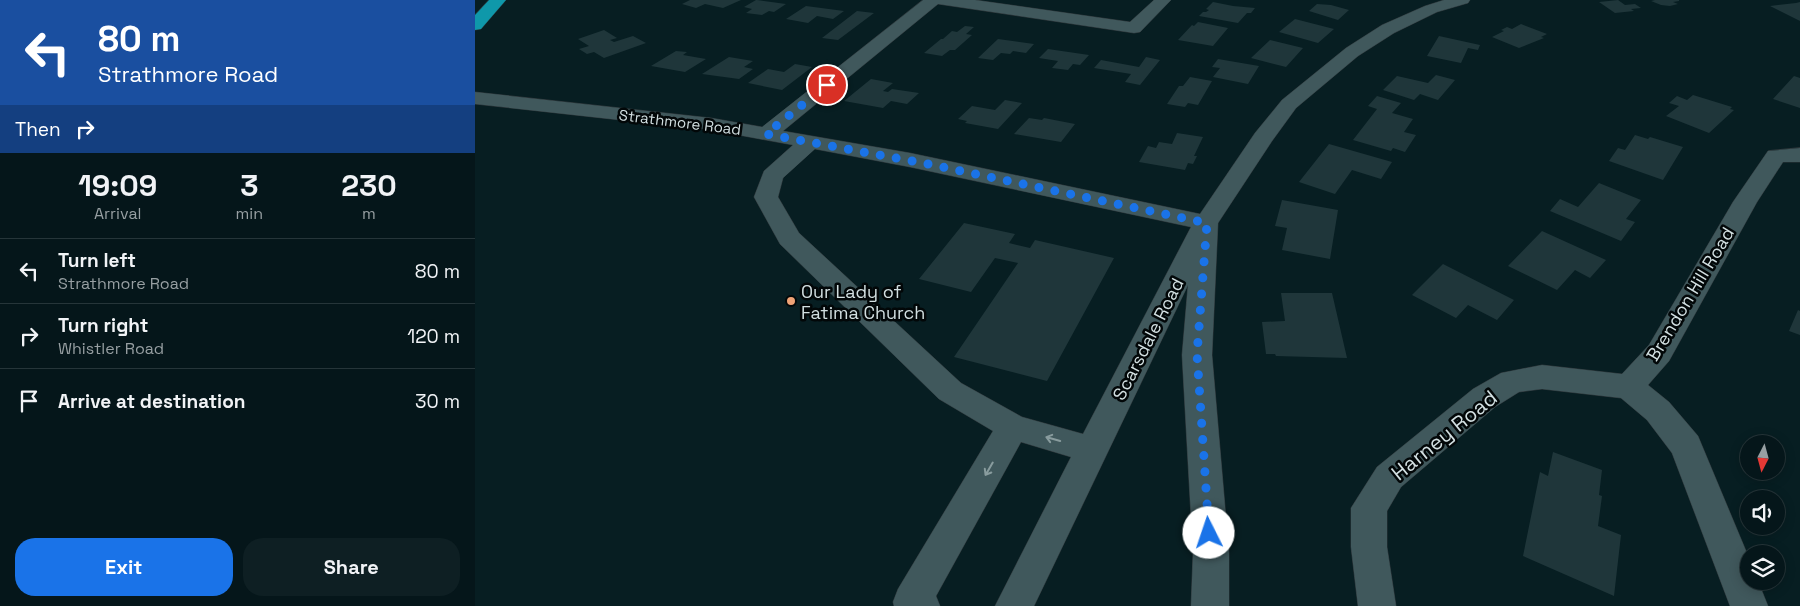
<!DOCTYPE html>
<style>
:root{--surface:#05161a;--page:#0e1f23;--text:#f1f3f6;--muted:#979fa2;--line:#263539;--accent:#1a73e8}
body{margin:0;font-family:"Space Grotesk",sans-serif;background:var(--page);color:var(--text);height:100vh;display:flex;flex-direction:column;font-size:19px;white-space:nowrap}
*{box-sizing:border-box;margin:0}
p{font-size:16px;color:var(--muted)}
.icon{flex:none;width:28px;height:28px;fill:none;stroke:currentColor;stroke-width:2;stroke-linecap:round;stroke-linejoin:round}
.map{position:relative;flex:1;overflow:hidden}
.panel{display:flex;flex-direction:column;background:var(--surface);width:475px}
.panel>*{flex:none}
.banner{background:#1a4fa0;color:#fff;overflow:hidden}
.needle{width:32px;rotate:186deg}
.controls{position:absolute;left:1265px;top:435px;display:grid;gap:10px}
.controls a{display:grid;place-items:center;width:45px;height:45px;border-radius:50%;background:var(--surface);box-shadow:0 2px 12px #0003,0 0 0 1px var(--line);font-size:25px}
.pin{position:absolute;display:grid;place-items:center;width:42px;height:42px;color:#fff;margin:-21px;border:2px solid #fff;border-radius:50%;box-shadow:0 1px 5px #0007}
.me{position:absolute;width:55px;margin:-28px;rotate:356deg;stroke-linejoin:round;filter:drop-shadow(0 0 4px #0008)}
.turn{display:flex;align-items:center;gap:18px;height:105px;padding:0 15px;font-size:22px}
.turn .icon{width:65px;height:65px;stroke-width:2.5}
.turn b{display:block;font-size:35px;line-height:42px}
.then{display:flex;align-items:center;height:48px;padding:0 15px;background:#0003;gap:10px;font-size:19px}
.eta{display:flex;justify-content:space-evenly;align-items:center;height:85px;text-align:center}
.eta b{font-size:30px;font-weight:700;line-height:35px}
.primary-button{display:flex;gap:10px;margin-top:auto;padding:10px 15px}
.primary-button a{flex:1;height:58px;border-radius:20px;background:var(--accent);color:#fff;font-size:20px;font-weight:700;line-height:58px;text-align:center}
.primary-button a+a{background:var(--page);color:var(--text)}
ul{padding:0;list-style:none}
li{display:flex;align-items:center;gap:15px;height:65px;padding:0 15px;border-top:1px solid var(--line)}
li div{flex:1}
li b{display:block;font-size:19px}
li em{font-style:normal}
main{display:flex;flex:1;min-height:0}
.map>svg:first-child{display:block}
.building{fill:#1f363a}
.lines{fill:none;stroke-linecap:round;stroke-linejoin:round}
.minor-casing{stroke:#2e373b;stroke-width:1}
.highway-casing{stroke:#2e373b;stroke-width:1}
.minor{fill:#40585c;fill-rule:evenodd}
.highway{fill:#0f98aa;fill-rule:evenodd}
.oneway{stroke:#899c9e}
.route{stroke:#1a73e8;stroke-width:9;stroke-dasharray:0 16.2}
.poi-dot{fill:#efa377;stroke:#020708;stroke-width:2}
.labels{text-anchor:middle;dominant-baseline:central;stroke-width:5;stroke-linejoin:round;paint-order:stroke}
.far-street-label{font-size:15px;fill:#d2dfe1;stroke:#020708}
.poi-label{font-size:18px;fill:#d2dfe1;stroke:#020708;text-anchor:start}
.street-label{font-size:18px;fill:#d2dfe1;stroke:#020708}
.near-street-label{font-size:21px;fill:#d2dfe1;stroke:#020708}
</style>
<main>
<section class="panel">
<div class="banner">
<div class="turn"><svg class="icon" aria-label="left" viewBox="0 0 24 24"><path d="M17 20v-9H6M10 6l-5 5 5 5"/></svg><div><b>80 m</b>Strathmore Road</div></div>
<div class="then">Then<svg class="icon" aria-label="right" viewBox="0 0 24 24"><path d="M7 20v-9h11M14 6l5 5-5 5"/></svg></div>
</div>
<div class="eta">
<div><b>19:09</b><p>Arrival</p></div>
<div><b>3</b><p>min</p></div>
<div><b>230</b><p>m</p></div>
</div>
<ul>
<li><svg class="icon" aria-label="left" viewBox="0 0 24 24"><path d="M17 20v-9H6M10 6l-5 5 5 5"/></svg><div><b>Turn left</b><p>Strathmore Road</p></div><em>80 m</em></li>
<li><svg class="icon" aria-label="right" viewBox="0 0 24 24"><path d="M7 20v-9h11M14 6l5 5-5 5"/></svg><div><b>Turn right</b><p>Whistler Road</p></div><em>120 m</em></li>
<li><svg class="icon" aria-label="arrive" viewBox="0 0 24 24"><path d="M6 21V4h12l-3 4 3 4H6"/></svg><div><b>Arrive at destination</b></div><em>30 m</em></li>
</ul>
<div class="primary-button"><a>Exit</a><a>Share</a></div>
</section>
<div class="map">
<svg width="1325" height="606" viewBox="0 0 1325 606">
<rect width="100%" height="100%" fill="#071e22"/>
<path class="building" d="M215 0H266L248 8 230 4 221 8 207 4Z
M281 0H282L311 4 299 12 294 11 287 15 271 13 277 9 269 7Z
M1143 0 1150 5 1160 4 1166 8 1156 9 1159 11 1140 13 1124 2Z
M1180 0H1204V1L1198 2 1203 4 1195 6 1186 5 1176 1Z
M738 2 758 6 780 8 776 13H772L763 23 724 16 728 12H731L734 10 731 9Z
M1325 2V21L1295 6 1321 3Z
M842 4 856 5 874 10 863 20 834 11Z
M331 6 369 11 358 19 342 16 333 23 311 19Z
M382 11 399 13 363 40 347 38Z
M820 19 859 29 843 43 804 32Z
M723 22 753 28 738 46 703 40 717 25 719 26Z
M1046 24 1072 34 1066 37 1069 38 1044 48 1017 37 1029 31 1026 30 1032 27 1037 29Z
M490 26 499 27 491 34 497 35 480 50H475L467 56 449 53 466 39H468L477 31 482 32Z
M129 30 142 38 135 40 139 42 158 36 171 43 129 58 119 52 112 54 104 49 114 46 103 39Z
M964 36 1005 45 1003 50 993 48 986 63 952 56Z
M523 39 559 44 551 53 538 51 535 54 526 53 518 60 503 58Z
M795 40 828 48 811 67 776 58Z
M573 49 614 55 605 65 598 64 593 70 577 68 583 61 564 58Z
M201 51 212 52 208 55 231 59 210 72 176 66Z
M254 57 278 61 269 67 278 69 264 79 227 74Z
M671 57 685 60 665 85 650 82 656 74 619 68 626 60 664 67Z
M743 59 784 66 773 84 738 77 745 68 737 67Z
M320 64 337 67 307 90 273 83 293 69 309 72Z
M961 75 980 80 963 100 945 94 939 100 908 90 922 76 953 83Z
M1319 76 1325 78V108L1298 99Z
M715 77 737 81 723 105 713 103 710 107 692 104 704 86H708Z
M396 79 418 83 408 91 413 92 417 89 444 93 432 104 416 101 408 108 369 101Z
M1218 95 1257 107 1255 109 1259 110 1234 133 1191 116 1204 106 1194 103 1202 96 1212 100Z
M902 96 926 103 917 113 938 119 929 132 941 135 930 152 918 148 916 151 878 140 902 109 893 106Z
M530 100 547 103 523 129 490 123 492 121 483 119 497 106 520 110Z
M554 118 567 120 569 118 600 124 586 142 539 134Z
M702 133 728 137 719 156H722L718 164 713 163 710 170 664 162 673 146 681 148 684 142 697 144Z
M1160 135 1173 139 1175 137 1208 147 1188 180 1134 161 1143 148 1150 150Z
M854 144 917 162 906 179 877 170 860 194 824 182Z
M1124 183 1166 200 1151 219 1160 222 1146 241 1075 211 1085 199 1103 207Z
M807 200 863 210 855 259 807 250 812 228 800 226Z
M489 223 540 234 534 243 555 248 560 240 639 258 572 381 479 357 543 263 520 258 496 292 444 279Z
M1067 231 1131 260 1115 278 1100 270 1082 290 1033 266Z
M968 264 1039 300 1022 320 993 305 981 318 937 295Z
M806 293H857L872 358 801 356 800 354H791L787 322 810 321Z
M1323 310 1325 311V335L1314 331Z
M1078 452 1127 470 1124 495 1127 496 1123 526 1146 535 1139 596 1048 556 1065 472 1073 476Z"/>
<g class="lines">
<defs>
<path id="minor" d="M448 0H500L655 22 679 0H696L665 32 659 33 463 4 308 131 435 153 725 214 780 133 807 100 871 48 907 25 950 6 969 0H995L993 3 962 12 919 33 883 56 821 108 797 141 743 223 737 355 754 553V606H716L718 553 707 355 713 285 559 606H520L596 457 546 442 461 596 465 606H419L418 602 423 589 518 431 464 399 305 244 279 197 289 171 318 145 236 130 0 104V92L236 118 287 127ZM340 149 435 167 716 227 608 434 547 417 486 383 324 233 303 197 308 178Z
M1325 148V162H1308L1282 202 1194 361 1173 385 1194 402 1223 436 1274 558V581H1283L1293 606H1255L1197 453 1172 420 1146 398 1067 389 1044 392 1020 407 926 487 912 511V547L921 606H883L876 547V508L902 467 998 389 1026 373 1067 365 1147 374 1174 345 1258 202 1293 151Z"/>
<path id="highway" d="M14 0H31L6 29 0 30V15Z"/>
</defs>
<use href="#minor" class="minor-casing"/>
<use href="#highway" class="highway-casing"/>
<use href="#minor" class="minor"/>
<use href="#highway" class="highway"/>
</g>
<defs><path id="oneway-shaft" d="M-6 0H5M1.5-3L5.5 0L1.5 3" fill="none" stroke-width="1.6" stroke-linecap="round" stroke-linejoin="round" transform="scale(1.25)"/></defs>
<g class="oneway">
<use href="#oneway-shaft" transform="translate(578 439) rotate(-164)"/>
<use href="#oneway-shaft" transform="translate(514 469) rotate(120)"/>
</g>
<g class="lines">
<path class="route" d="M352 85 291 134 453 164 732 223 722 354 734 533"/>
</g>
<circle class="poi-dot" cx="316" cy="301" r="5"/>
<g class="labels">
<g class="far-street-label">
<text transform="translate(205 122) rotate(7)">Strathmore Road</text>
</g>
<g class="poi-label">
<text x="326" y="291">Our Lady of<tspan x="326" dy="21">Fatima Church</tspan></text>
</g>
<g class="street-label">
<text transform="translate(1215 294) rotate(-59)">Brendon Hill Road</text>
<text transform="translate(673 339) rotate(-63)">Scarsdale Road</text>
</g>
<g class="near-street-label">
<text transform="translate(969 435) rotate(-39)">Harney Road</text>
</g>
</g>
</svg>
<div class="controls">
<a><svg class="needle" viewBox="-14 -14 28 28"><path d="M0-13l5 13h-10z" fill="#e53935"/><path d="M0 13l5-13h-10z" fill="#979fa2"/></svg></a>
<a><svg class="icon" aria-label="sound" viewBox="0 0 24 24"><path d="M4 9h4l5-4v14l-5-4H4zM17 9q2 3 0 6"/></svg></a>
<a><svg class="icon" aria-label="layers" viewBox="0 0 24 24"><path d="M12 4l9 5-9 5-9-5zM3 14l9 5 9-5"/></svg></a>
</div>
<div class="pin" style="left:352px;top:85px;background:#d93025"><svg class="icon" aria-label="arrive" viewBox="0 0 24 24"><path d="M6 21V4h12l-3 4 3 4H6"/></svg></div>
<svg class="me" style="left:734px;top:533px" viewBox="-20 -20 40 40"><circle r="19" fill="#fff"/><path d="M0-13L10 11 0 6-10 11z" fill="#1a73e8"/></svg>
</div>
</main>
